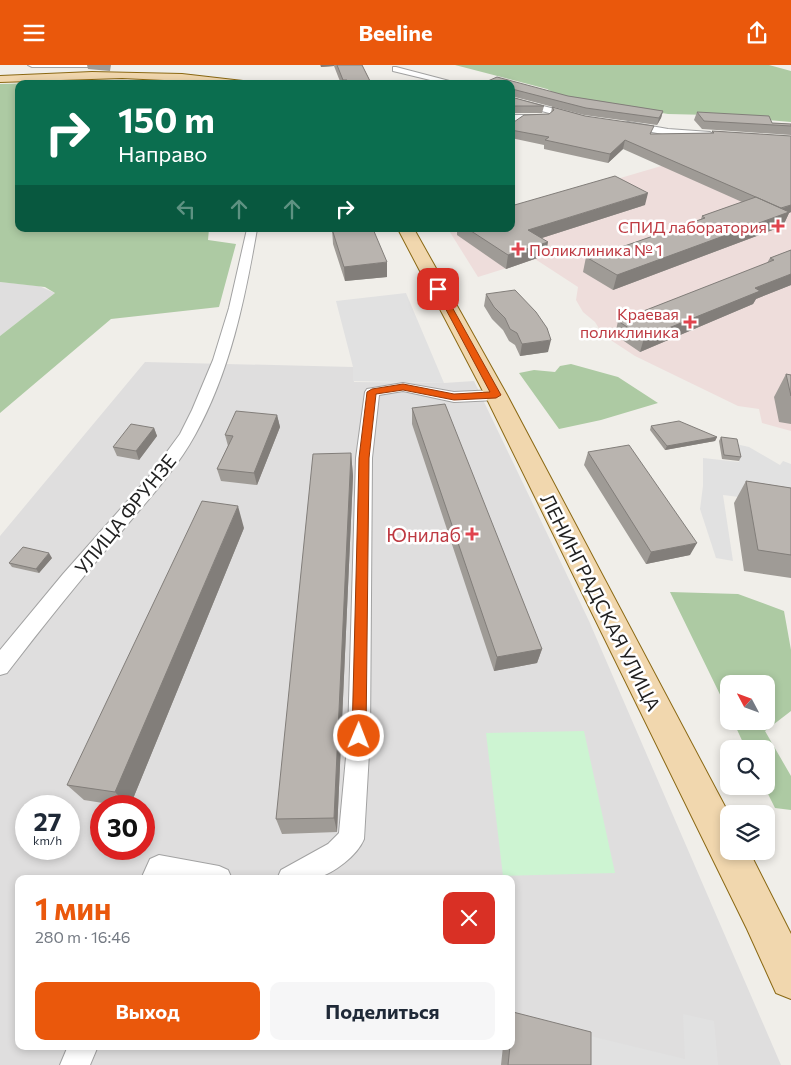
<!DOCTYPE html>
<html lang="ru">
<meta charset="utf-8">
<style>
:root{--surface:#fff;--page:#f6f6f7;--text:#1f2937;--muted:#747a83;--accent:#ea580c}
body{margin:0;font-family:Commissioner,sans-serif;background:var(--page);color:var(--text);height:100vh;display:flex;flex-direction:column;font-size:19px;white-space:nowrap}
*{box-sizing:border-box;margin:0}
p{font-size:16px;color:var(--muted)}
.icon{flex:none;width:28px;height:28px;fill:none;stroke:currentColor;stroke-width:2;stroke-linecap:round;stroke-linejoin:round}
.map{position:relative;flex:1;overflow:hidden}
.drawer{position:absolute;left:15px;top:810px;width:500px;height:175px;display:flex;flex-direction:column;background:var(--surface);border-radius:10px;box-shadow:0 2px 8px #0003}
.drawer>*{flex:none}
.banner{position:absolute;left:15px;top:15px;width:500px;height:152px;border-radius:10px;box-shadow:0 2px 8px #0003;background:#0b6e4f;color:#fff;overflow:hidden}
.needle{width:32px;rotate:311deg}
.tools{position:absolute;left:720px;top:610px;display:grid;gap:10px}
.tools a{display:grid;place-items:center;width:55px;height:55px;border-radius:10px;background:var(--surface);box-shadow:0 2px 8px #0003;font-size:25px}
.speed{position:absolute;left:15px;top:730px;display:flex;gap:10px;font-size:25px;font-weight:700;text-align:center}
.speed>*{display:grid;place-content:center;width:65px;height:65px;border-radius:50%;background:var(--surface);box-shadow:0 2px 8px #0003;line-height:1}
.speed small{font-size:12px;font-weight:400}
.speed .limit{border:8px solid #d22;background:#fff;color:#111}
.pin{position:absolute;display:grid;place-items:center;width:42px;height:42px;color:#fff;margin:-21px;border-radius:10px;box-shadow:0 2px 8px #0006}
.me{position:absolute;width:55px;margin:-28px;rotate:1deg;stroke-linejoin:round;filter:drop-shadow(0 0 4px #0008)}
.turn{display:flex;align-items:center;gap:18px;height:105px;padding:0 20px;font-size:22px}
.turn .icon{width:65px;height:65px;stroke-width:2.5}
.turn b{display:block;font-size:35px;line-height:42px}
.lanes{display:flex;align-items:center;height:48px;padding:0 20px;background:#0003;justify-content:center;gap:25px;direction:ltr}
.lanes .off{opacity:.35}
.round{display:grid;place-items:center;flex:none;width:52px;height:52px;border-radius:10px;background:var(--page)}
.headline{display:flex;align-items:center;justify-content:space-between;height:85px;padding:0 20px}
h1{font-size:30px;font-weight:700;line-height:38px;color:var(--accent)}
.action{display:flex;gap:10px;margin-top:auto;padding:10px 20px}
.action a{flex:1;height:58px;border-radius:10px;background:var(--accent);color:#fff;font-size:20px;font-weight:700;line-height:58px;text-align:center}
.action a+a{background:var(--page);color:var(--text)}
header{display:flex;justify-content:space-between;align-items:center;height:65px;padding:0 20px;background:var(--accent);color:#fff;font-size:22px;font-weight:700}
.map>svg:first-child{display:block}
.residential{fill:#dfdede;fill-rule:evenodd}
.commercial{fill:#eedddb}
.forest{fill:#adcaa3}
.park{fill:#cdf4d2}
.parking{fill:#e1e1e1}
.lines{fill:none;stroke-linecap:round;stroke-linejoin:round}
.minor-casing{stroke:#a2a2a2;stroke-width:2}
.primary-casing{stroke:#8b6914;stroke-width:2}
.minor{fill:#fff;fill-rule:evenodd}
.primary{fill:#f1d7ae;fill-rule:evenodd}
.wall{fill:#9f9b96}
.shaded-wall{fill:#827e7a}
.building{fill:#b9b4af;stroke:#827e7a}
.route{fill:#ea580c;stroke:#983908}
.health-dot{fill:#e0444e;stroke:#fff;stroke-width:2}
.labels{text-anchor:middle;dominant-baseline:central;stroke-width:5;stroke-linejoin:round;paint-order:stroke}
.far-health-label{font-size:16px;fill:#be3a42;stroke:#fff;text-anchor:end}
.street-label{font-size:19px;fill:#212121;stroke:#fff}
.health-label{font-size:19px;fill:#be3a42;stroke:#fff;text-anchor:end}
</style>
<header><svg class="icon" aria-label="menu" viewBox="0 0 24 24"><path d="M4 6h16M4 12h16M4 18h16"/></svg>Beeline<svg class="icon" aria-label="share" viewBox="0 0 24 24"><path d="M12 15V3M7 8l5-5 5 5M5 13v7h14v-7"/></svg></header>
<div class="map">
<svg width="791" height="1000" viewBox="0 0 791 1000">
<rect width="100%" height="100%" fill="#f0eee9"/>
<path class="residential" d="M0 217 39 221 55 228 0 271Z
M145 297 353 302 354 317 444 318 474 316 589 556 781 1000H0V471ZM26 741H69V784H26ZM101 741H144V784H101ZM19 814H511V981H19Z"/>
<path class="commercial" d="M791 83V366L762 358 759 344 738 341 635 291 603 270 595 257 583 247 576 235 578 222 535 194 478 212 448 164H511V145L716 85Z"/>
<path class="forest" d="M455 0H769L791 6V57L710 50 668 49 560 31 547 24Z
M47 18 19 19V164H209L208 175 236 179 219 242 111 254 0 348V271L55 228 45 222 0 217V19Z
M571 299 618 312 658 338 601 355 559 364 519 308 534 305 555 307 560 301Z
M670 527 738 529 784 546 791 585V646L765 666 791 711V745L775 743 764 721H766V684H746L733 656H766V619H729V648Z"/>
<path class="park" d="M584 666 615 808 503 811 486 668Z"/>
<path class="parking" d="M406 228 444 318 353 316V302L336 236Z
M736 379 749 382 780 400 783 396 791 399V433L770 436 723 430 733 496 716 493 700 444 703 421V393L739 397Z
M683 949 714 956 718 1000H585L586 970 685 994Z"/>
<g class="lines">
<defs>
<path id="minor" d="M28 0H107L103 2H32Z
M393 2H396L461 19H447L393 6Z
M511 33 579 50 580 52 576 55 511 38Z
M511 50H545L549 53 545 56H511Z
M628 57 668 64 710 67 714 70 710 73 668 70 625 62V58Z
M247 164H257C245 234 230 307 195 370 174 408 144 439 117 472 79 516 43 561 7 608L0 610V585L63 509 147 414 180 369 192 345 213 295 229 243Z
M403 318 454 327 496 325 501 327 503 330 501 333 496 335 454 337 403 326 379 330 372 393 370 671 364 774C357 791 334 808 317 813 305 817 289 814 277 814L281 805 328 779 339 768 348 671 356 393 365 327 367 324Z
M159 790 219 801 228 805 232 814H141L150 794Z
M68 981H98L90 1000H60Z"/>
<path id="primary" d="M92 7 182 9 243 16 248 19 122 13 0 17V11Z
M398 164H414L507 330 729 749V786H749L791 869V934L776 928 747 864 485 330Z"/>
</defs>
<use href="#minor" class="minor-casing"/>
<use href="#primary" class="primary-casing"/>
<use href="#minor" class="minor"/>
<use href="#primary" class="primary"/>
</g>
<path class="wall" d="M87 0H111L110 6 88 4Z
M320 0H362L370 16V19H341L334 1 321 2Z
M511 19 568 31 663 46 661 53 657 60 584 50 511 31Z
M511 32 544 41 542 48H511Z
M552 42 652 69 712 68V66L791 71V147L789 148 783 161 613 225 583 207 586 192 613 185 701 154 702 151 742 137 623 84 608 98 544 84V80L511 73V59L549 49 551 48Z
M697 47 772 58 791 59V70L702 64 694 55Z
M645 140 542 173 546 190 506 204 457 170V164H511Z
M332 164 387 212 345 216 333 179Z
M791 185V220L756 234 753 239 640 287 615 270 618 256 767 198 770 193Z
M486 229 548 287 520 291 515 280 509 276 503 265 492 254 484 241Z
M786 309 791 310V359L779 357 774 332Z
M412 343 542 584 537 598 494 606 412 359Z
M277 350 280 362 257 420 221 416 217 404 228 381 225 370Z
M651 361 717 372 715 376 665 385 650 365Z
M154 363 157 371 139 395 117 391 113 382Z
M721 372 741 392 739 396 722 394 719 376Z
M588 387 690 490 646 499 584 400Z
M351 388 353 411 337 767 282 769 276 754Z
M746 416 791 423V513L744 506 734 438Z
M244 463 130 741H122L84 735 67 720Z
M52 493 39 508 12 502 9 498Z
M513 947 591 1000H501L503 981H511V948Z"/>
<path class="shaded-wall" d="M321 0H334V1L321 2Z
M663 46 661 53 657 60 659 53Z
M625 75 623 84 608 98 610 89Z
M648 128 645 140 526 178 528 165Z
M791 140V147L789 148 783 161 613 225 617 210Z
M548 177 546 190 506 204 508 190Z
M387 197V212L345 216 344 202Z
M791 209V220L756 234 753 239 640 287 644 273 755 223Z
M551 275 548 287 520 291 522 279Z
M277 350 280 362 257 420 254 408Z
M154 363 157 371 139 395 136 386Z
M717 372 715 376 665 385 667 381Z
M351 388 353 411 337 767 334 753Z
M238 441 244 463 130 741H128L115 727Z
M697 478 690 490 646 499 651 487Z
M49 488 52 493 39 508 36 504Z
M542 584 537 598 494 606 497 592Z"/>
<path class="building" d="M337 0H362L370 16 348 18 347 15H343Z
M497 12 568 31 663 46 659 53 586 43 512 24 511 25V19H481Z
M511 32 544 41H511Z
M552 42 585 51 654 61 650 69 714 68 712 66 791 71V140L781 143 625 75 610 89 545 75 549 72 511 65V59L524 50 549 49 554 45Z
M697 47 769 51 772 58 791 59V61L704 56Z
M615 111 648 128 528 165 548 177 508 190 468 164H511V141Z
M756 132 789 147 617 210 586 192 610 184 613 185 705 153 702 151Z
M332 164H373L387 197 344 202Z
M791 185V209L755 223 760 226 644 273 618 256 774 195 770 193Z
M515 225 536 247 547 263 551 275 522 279 517 268 510 264 505 253 494 242 486 229Z
M786 309 791 310V331Z
M445 339 542 584 497 592 412 343Z
M236 346 277 350 254 408 217 404 233 371 225 370Z
M679 356 717 372 667 381 651 361Z
M131 359 154 363 136 386 113 382Z
M721 372 737 374 741 392 724 390Z
M629 380 697 478 651 487 588 387Z
M351 388 334 753 276 754 313 389Z
M746 416 791 423V490L758 485Z
M202 436 238 441 115 727 67 720Z
M23 482 49 488 36 504 9 498Z
M513 947 591 967V1000H508L510 981H511V966Z"/>
<path class="route" d="M438 221 442 224 501 330 496 333 454 335 403 325 376 329 369 393 366 671 364 676 359 678 354 676 352 671 359 393 367 327 372 324 403 319 454 329 490 327 435 224Z"/>
<g class="health-dot">
<path d="M775.5 153.5h5v5h5v5h-5v5h-5v-5h-5v-5h5z"/>
<path d="M515.5 176.5h5v5h5v5h-5v5h-5v-5h-5v-5h5z"/>
<path d="M687.5 249.5h5v5h5v5h-5v5h-5v-5h-5v-5h5z"/>
<path d="M469.5 461.5h5v5h5v5h-5v5h-5v-5h-5v-5h5z"/>
</g>
<g class="labels">
<g class="far-health-label">
<text x="767" y="161">СПИД лаборатория</text>
<text x="529" y="184" text-anchor="start">Поликлиника № 1</text>
<text x="679" y="248">Краевая<tspan x="679" dy="18">поликлиника</tspan></text>
</g>
<g class="street-label">
<text transform="translate(125 449) rotate(-51)">УЛИЦА ФРУНЗЕ</text>
<text transform="translate(601 537) rotate(63)">ЛЕНИНГРАДСКАЯ УЛИЦА</text>
</g>
<g class="health-label">
<text x="461" y="469">Юнилаб</text>
</g>
</g>
</svg>
<div class="tools">
<a><svg class="needle" viewBox="-14 -14 28 28"><path d="M0-13l5 13h-10z" fill="#e53935"/><path d="M0 13l5-13h-10z" fill="#747a83"/></svg></a>
<a><svg class="icon" aria-label="search" viewBox="0 0 24 24"><circle cx="10" cy="10" r="6"/><path d="M15 15l6 6"/></svg></a>
<a><svg class="icon" aria-label="layers" viewBox="0 0 24 24"><path d="M12 4l9 5-9 5-9-5zM3 14l9 5 9-5"/></svg></a>
</div>
<div class="speed"><div>27<small>km/h</small></div><div class="limit">30</div></div>
<div class="pin" style="left:438px;top:224px;background:#d93025"><svg class="icon" aria-label="arrive" viewBox="0 0 24 24"><path d="M6 21V4h12l-3 4 3 4H6"/></svg></div>
<svg class="me" style="left:359px;top:671px" viewBox="-20 -20 40 40"><circle r="17" fill="#ea580c" stroke="#fff" stroke-width="3"/><path d="M0-11L8 9 0 5-8 9z" fill="#fff"/></svg>
<div class="banner">
<div class="turn"><svg class="icon" aria-label="right" viewBox="0 0 24 24"><path d="M7 20v-9h11M14 6l5 5-5 5"/></svg><div><b>150 m</b>Направо</div></div>
<div class="lanes"><svg class="icon off" aria-label="left" viewBox="0 0 24 24"><path d="M17 20v-9H6M10 6l-5 5 5 5"/></svg><svg class="icon off" aria-label="ahead" viewBox="0 0 24 24"><path d="M12 20V5M6 11l6-6 6 6"/></svg><svg class="icon off" aria-label="ahead" viewBox="0 0 24 24"><path d="M12 20V5M6 11l6-6 6 6"/></svg><svg class="icon" aria-label="right" viewBox="0 0 24 24"><path d="M7 20v-9h11M14 6l5 5-5 5"/></svg></div>
</div>
<section class="drawer">
<div class="headline"><div><h1>1 мин</h1><p>280 m · 16:46</p></div><a class="round" style="background:#d93025;color:#fff"><svg class="icon" aria-label="close" viewBox="0 0 24 24"><path d="M6 6l12 12M18 6L6 18"/></svg></a></div>
<div class="action"><a>Выход</a><a>Поделиться</a></div>
</section>
</div>
